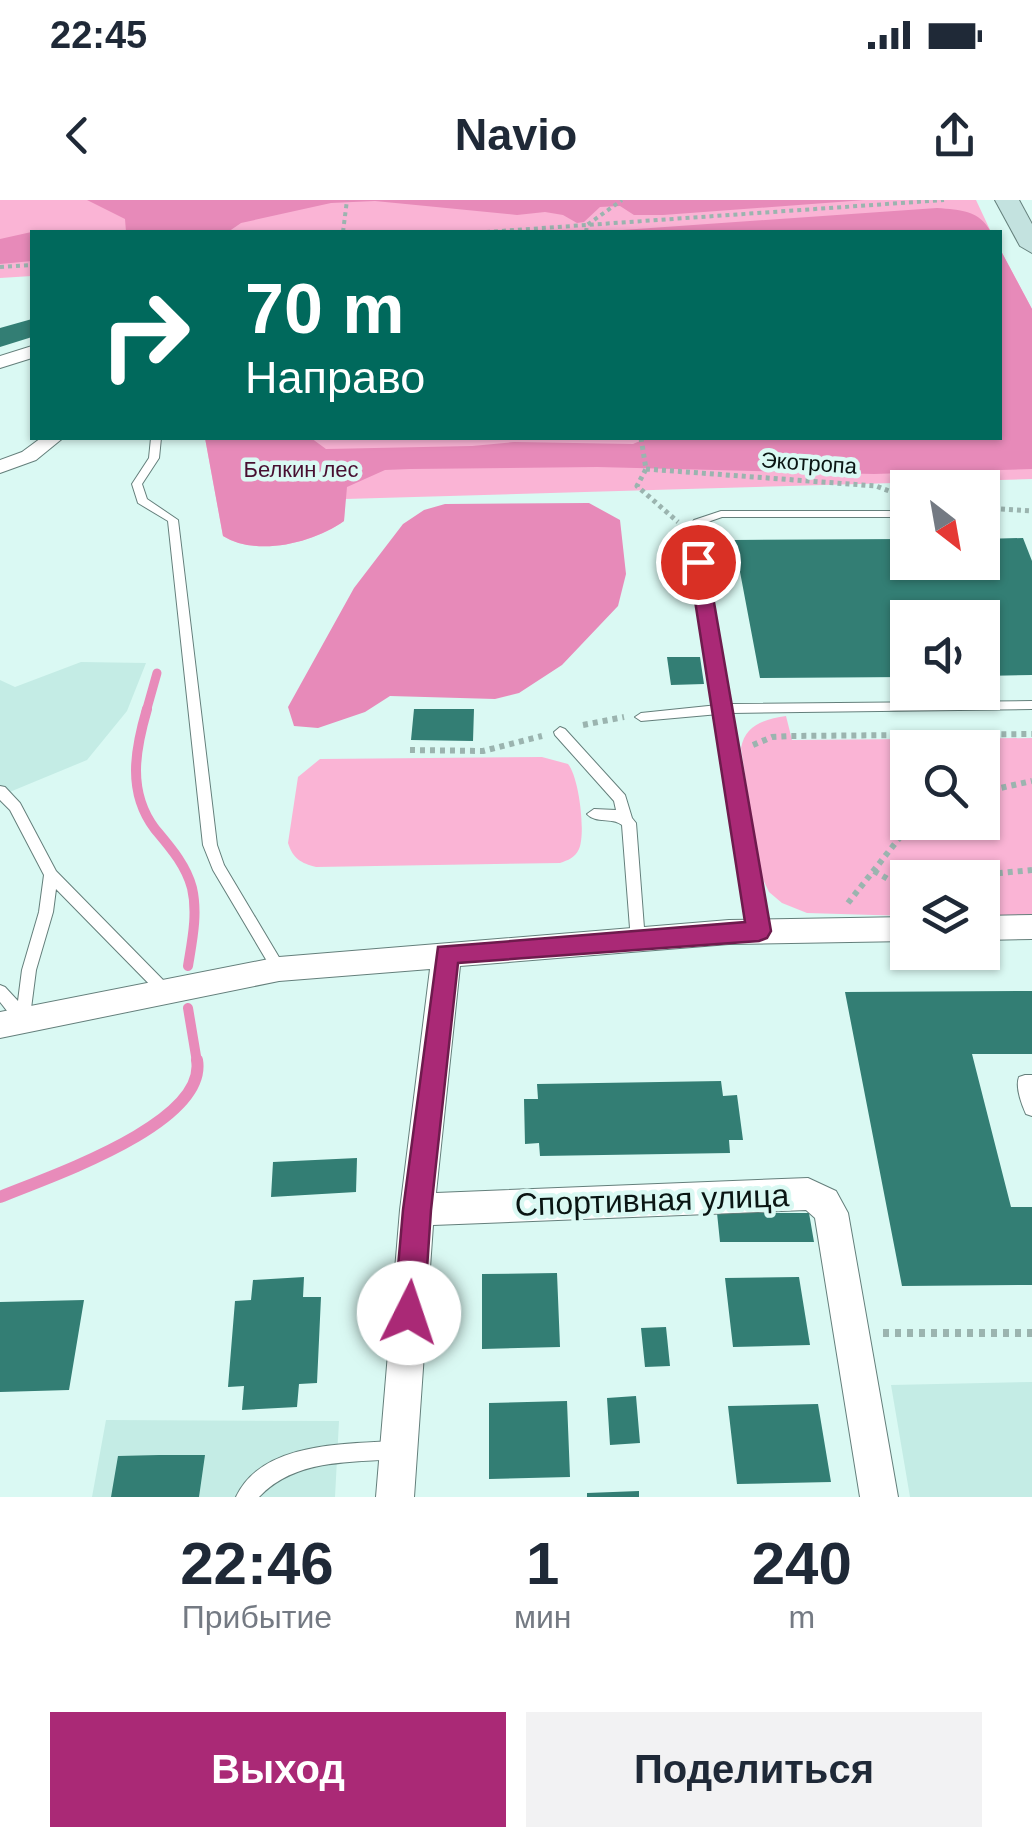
<!DOCTYPE html>
<html lang="ru">
<meta charset="utf-8">
<style>
:root{--surface:#fff;--page:#f2f2f3;--text:#1f2937;--muted:#747a83;--accent:#aa2976}
body{margin:0;font-family:Helvetica,sans-serif;background:var(--page);color:var(--text);height:100vh;display:flex;flex-direction:column;font-size:38px;white-space:nowrap}
*{box-sizing:border-box;margin:0}
p{font-size:32px;color:var(--muted)}
.icon{flex:none;width:55px;height:55px;fill:none;stroke:currentColor;stroke-width:2;stroke-linecap:round;stroke-linejoin:round}
.map{position:relative;height:1297px;overflow:hidden}
.side{display:flex;flex-direction:column;background:var(--surface);flex:1}
.side>*{flex:none}
.guide{position:absolute;left:30px;top:30px;width:972px;height:210px;border-radius:0px;box-shadow:0 2px 8px #0004;background:#00695c;color:#fff;overflow:hidden}
.needle{width:65px;rotate:149deg}
.buttons{position:absolute;left:890px;top:270px;display:grid;gap:20px}
.buttons a{display:grid;place-items:center;width:110px;height:110px;border-radius:0px;background:var(--surface);box-shadow:0 2px 8px #0004;font-size:50px}
.pin{position:absolute;display:grid;place-items:center;width:85px;height:85px;color:#fff;margin:-42px;border:5px solid #fff;border-radius:50%;box-shadow:0 2px 10px #0007}
.me{position:absolute;width:110px;margin:-55px;rotate:4deg;stroke-linejoin:round;filter:drop-shadow(0 0 8px #0008)}
.turn{display:flex;align-items:center;gap:35px;height:210px;padding:0 50px;font-size:45px}
.turn .icon{width:130px;height:130px;stroke-width:2.5}
.turn b{display:block;font-size:70px;line-height:85px}
.eta{display:flex;justify-content:space-evenly;align-items:center;height:170px;text-align:center}
.eta b{font-size:60px;font-weight:700;line-height:70px}
.action{display:flex;gap:20px;margin-top:auto;padding:20px 50px}
.action a{flex:1;height:115px;border-radius:0px;background:var(--accent);color:#fff;font-size:40px;font-weight:700;line-height:115px;text-align:center}
.action a+a{background:var(--page);color:var(--text)}
.status{display:flex;justify-content:space-between;align-items:center;height:70px;padding:0 50px;background:var(--surface);direction:ltr}
.status svg{height:28px;fill:currentColor}
header{display:flex;justify-content:space-between;align-items:center;height:130px;padding:0 50px;background:var(--surface);font-size:45px;font-weight:700}
.map>svg:first-child{display:block}
.built{fill:#c4ece5}
.green{fill:#fab4d5;fill-rule:evenodd}
.forest{fill:#e78ab9}
.lines{fill:none;stroke-linecap:round;stroke-linejoin:round}
.stream-far2{stroke:#e88bba;stroke-width:9}
.stream-far1{stroke:#e88bba;stroke-width:10}
.stream{stroke:#e88bba;stroke-width:12}
.building{fill:#337e74}
.service-casing{stroke:#647f7b;stroke-width:2}
.minor-casing{stroke:#647f7b;stroke-width:2}
.secondary-casing{stroke:#647f7b;stroke-width:2}
.path-far3{stroke:#9bb4af;stroke-width:4;stroke-dasharray:4 4;stroke-linecap:butt}
.path-far2{stroke:#9bb4af;stroke-width:5;stroke-dasharray:4 4;stroke-linecap:butt}
.path-far1{stroke:#9bb4af;stroke-width:6;stroke-dasharray:5 5;stroke-linecap:butt}
.path{stroke:#9bb4af;stroke-width:8;stroke-dasharray:6 6;stroke-linecap:butt}
.service{fill:#fff;fill-rule:evenodd}
.minor{fill:#fff;fill-rule:evenodd}
.secondary{fill:#c3e2df;fill-rule:evenodd}
.route{fill:#aa2976;stroke:#6e1b4d;stroke-width:2.5}
.labels{text-anchor:middle;dominant-baseline:central;stroke-width:9;stroke-linejoin:round;paint-order:stroke}
.far-street-label{font-size:22px;fill:#0a1513;stroke:#daf9f3}
.far-park-label{font-size:22px;fill:#480f31;stroke:#daf9f3}
.near-street-label{font-size:32px;fill:#0a1513;stroke:#daf9f3}
</style>
<div class="status"><b>22:45</b><svg viewBox="0 0 49 12"><path d="M0 12V9h3v3zM5 12V6h3v6zM10 12V3h3v9zM15 12V0h3v12zM26 1h20v11H26zM47 4h2v5h-2z"/></svg></div>
<header><svg class="icon" aria-label="back" viewBox="0 0 24 24"><path d="M15 5l-7 7 7 7"/></svg>Navio<svg class="icon" aria-label="share" viewBox="0 0 24 24"><path d="M12 15V3M7 8l5-5 5 5M5 13v7h14v-7"/></svg></header>
<div class="map">
<svg width="1032" height="1297" viewBox="0 0 1032 1297">
<rect width="100%" height="100%" fill="#daf9f3"/>
<path class="built" d="M81 462 146 463 127 511 87 560 0 596V480L15 487Z
M1032 1182V1297H910L891 1185Z
M106 1220 339 1221 335 1297H92Z"/>
<path class="green" d="M0 0H976L991 32H32V76L0 78Z
M1000 49 1032 109V279L345 299 344 321C313 343 257 357 223 336L205 238H1000Z
M786 516 792 540 1032 538V715H983L982 678H908L907 716 807 713 782 703 769 692 760 673 741 548C745 525 765 519 786 516ZM908 548H982V622H908Z
M542 557 568 564C579 577 586 633 579 649 575 658 568 660 560 663L316 667C301 663 293 659 288 643L298 577 320 559Z"/>
<path class="forest" d="M87 0H865L663 15H634L620 6 600 7 584 22 577 23 563 15 545 12 517 15 375 1 331 3 241 23 228 32H126L125 19Z
M937 8C961 10 979 10 991 32H594Z
M36 31 32 32V61L0 64V39Z
M1000 49 1032 109V269L874 274 597 267 410 269 385 270 347 287 344 321C313 343 257 357 223 336L205 238H311L326 249 472 246 514 242 633 244 647 238H1000Z
M589 303 620 320 626 374 618 406 562 465 519 493 495 499 390 496 365 512 318 528 294 526 288 507 354 388 403 324 424 310 445 304Z"/>
<g class="lines">
<path class="stream-far2" d="M146 512 157 473"/>
<path class="stream-far1" d="M147 509C135 550 127 592 155 629 170 647 186 665 192 688 198 714 192 741 188 766
M188 808 197 862"/>
<path class="stream" d="M0 997C48 977 208 924 197 860"/>
</g>
<path class="building" d="M32 119V137L0 147V128Z
M1023 338 1032 361V475L982 476V418H908V477L760 478 734 340 908 339V362H982V339Z
M667 457H700L704 484 671 485Z
M414 509H474L473 541 411 540Z
M1032 791V854H972L1011 1007H1032V1085L902 1086 845 792Z
M721 881 723 896 737 895 743 940H729L730 953 540 956 539 943 525 944 524 899H538L537 884Z
M357 958 356 992 271 997 273 962Z
M717 1013H809L814 1042H720Z
M557 1073 560 1147 482 1149V1074Z
M304 1077 303 1097H321L317 1183 299 1184 297 1207 242 1210 244 1186 228 1187 235 1101 251 1100 253 1080Z
M799 1077 810 1145 733 1147 725 1078Z
M84 1100 69 1190 0 1192V1102Z
M666 1127 670 1166 645 1167 641 1128Z
M636 1196 640 1243 610 1245 607 1198Z
M567 1201 570 1277 489 1279V1203Z
M818 1204 831 1282 737 1284 728 1206Z
M159 1255H205L199 1297H111L118 1256Z
M639 1291V1297H587V1293Z"/>
<g class="lines">
<defs>
<path id="service" d="M151 238H161L159 258 142 284 147 299 178 320 217 645 224 665 286 769 284 773 279 775 274 773 213 670 203 645 168 321 138 303 132 284 149 258Z
M721 311H908V317H722L702 324 698 330 730 504 1032 501V509L732 513 766 731 764 735 759 737 754 735 752 731 719 514 641 521 635 517 641 513 718 505 687 330 694 320Z
M982 311 990 312 991 314 982 317Z
M560 527 565 529 625 595 632 618 636 623 645 741 643 745 638 747 633 745 631 741 622 625C612 617 596 624 587 614L594 609 616 610 614 601 555 535 554 532Z
M0 586 5 587 20 603 56 671 169 786 171 790 169 794 164 796 159 794 56 689 53 712 36 770 29 824C16 828 8 811 0 802V785L5 787 18 801 22 770 39 712 44 675 10 610 0 600Z
M1025 875H1032V916L1026 914C1022 905 1015 887 1019 877Z
M395 1241 402 1243 404 1250 402 1257 395 1259C347 1263 295 1259 259 1297H236C261 1242 345 1244 395 1241Z"/>
<path id="minor" d="M32 146V158L0 168V156Z
M41 238H63L36 260 0 273V260L22 252Z
M1032 715V739L982 740V716Z
M908 717V741L729 744 460 766 436 993 808 978 836 991 848 1013 898 1297H860L815 1018 806 1010 433 1025 414 1297H376L400 1010 430 769 279 781 0 838V812L279 757 729 720Z"/>
<path id="secondary" d="M995 0H1019L1032 24V53L1020 46Z"/>
</defs>
<use href="#service" class="service-casing"/>
<use href="#minor" class="minor-casing"/>
<use href="#secondary" class="secondary-casing"/>
<path class="path-far3" d="M343 32 347 0
M486 32 944 0
M586 32 587 25 622 0
M0 67 32 65"/>
<path class="path-far2" d="M641 238 646 269 637 286 678 322
M646 269 876 286 897 294
M1001 309 1032 311"/>
<path class="path-far1" d="M583 525 624 517
M753 545 772 537 790 536 1032 534
M410 550 483 551 542 536
M982 592 1032 581
M874 671 900 686
M948 678 1032 670
M903 702 900 686 908 684
M848 703 912 622"/>
<path class="path" d="M883 1133H1032"/>
<use href="#service" class="service"/>
<use href="#minor" class="minor"/>
<use href="#secondary" class="secondary"/>
</g>
<path class="route" d="M698 356 707 362 771 731 767 738 759 741 458 763 431 1010 424 1113 419 1123 409 1128 399 1123 394 1113 403 1010 438 747 745 722 689 362Z"/>
<g class="labels">
<g class="far-street-label">
<text transform="translate(809 263) rotate(4)">Экотропа</text>
</g>
<g class="far-park-label">
<text x="301" y="269">Белкин лес</text>
</g>
<g class="near-street-label">
<text transform="translate(652 1000) rotate(-2)">Спортивная улица</text>
</g>
</g>
</svg>
<div class="buttons">
<a><svg class="needle" viewBox="-14 -14 28 28"><path d="M0-13l5 13h-10z" fill="#e53935"/><path d="M0 13l5-13h-10z" fill="#747a83"/></svg></a>
<a><svg class="icon" aria-label="sound" viewBox="0 0 24 24"><path d="M4 9h4l5-4v14l-5-4H4zM17 9q2 3 0 6"/></svg></a>
<a><svg class="icon" aria-label="search" viewBox="0 0 24 24"><circle cx="10" cy="10" r="6"/><path d="M15 15l6 6"/></svg></a>
<a><svg class="icon" aria-label="layers" viewBox="0 0 24 24"><path d="M12 4l9 5-9 5-9-5zM3 14l9 5 9-5"/></svg></a>
</div>
<div class="pin" style="left:698px;top:362px;background:#d93025"><svg class="icon" aria-label="arrive" viewBox="0 0 24 24"><path d="M6 21V4h12l-3 4 3 4H6"/></svg></div>
<svg class="me" style="left:409px;top:1113px" viewBox="-20 -20 40 40"><circle r="19" fill="#fff"/><path d="M0-13L10 11 0 6-10 11z" fill="#aa2976"/></svg>
<div class="guide">
<div class="turn"><svg class="icon" aria-label="right" viewBox="0 0 24 24"><path d="M7 20v-9h11M14 6l5 5-5 5"/></svg><div><b>70 m</b>Направо</div></div>
</div>
</div>
<section class="side">
<div class="eta">
<div><b>22:46</b><p>Прибытие</p></div>
<div><b>1</b><p>мин</p></div>
<div><b>240</b><p>m</p></div>
</div>
<div class="action"><a>Выход</a><a>Поделиться</a></div>
</section>
